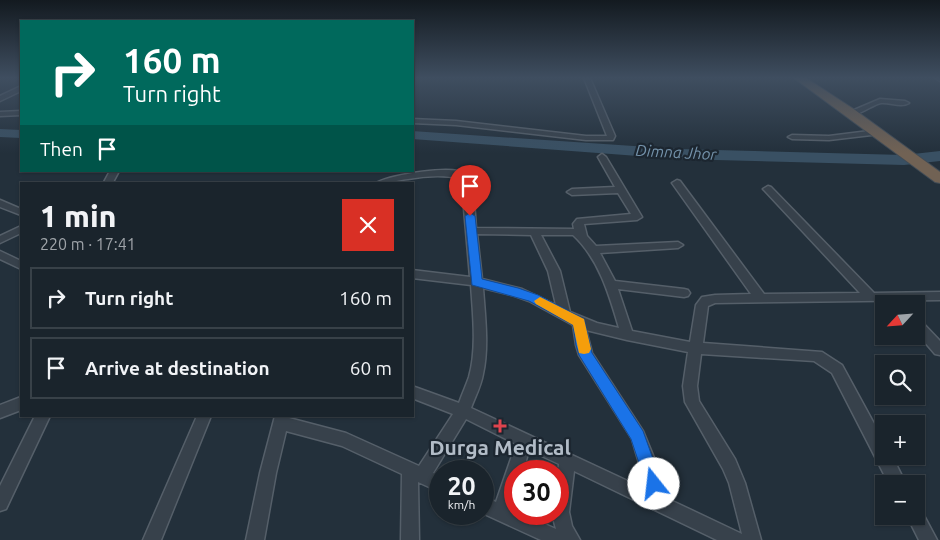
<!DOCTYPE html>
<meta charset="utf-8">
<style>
:root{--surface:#1a242c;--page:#273038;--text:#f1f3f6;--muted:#9fa4a9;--line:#384148}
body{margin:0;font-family:Ubuntu,sans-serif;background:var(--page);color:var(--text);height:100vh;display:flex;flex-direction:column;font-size:19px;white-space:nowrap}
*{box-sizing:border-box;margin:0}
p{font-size:16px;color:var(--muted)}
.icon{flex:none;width:28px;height:28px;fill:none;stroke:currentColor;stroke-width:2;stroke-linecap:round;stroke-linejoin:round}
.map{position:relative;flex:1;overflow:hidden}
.drawer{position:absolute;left:20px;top:182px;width:394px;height:235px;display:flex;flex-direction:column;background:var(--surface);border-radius:0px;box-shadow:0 1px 4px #0004,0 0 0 1px var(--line)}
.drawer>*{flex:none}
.hud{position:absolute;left:20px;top:20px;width:394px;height:152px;border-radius:0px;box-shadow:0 1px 4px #0004,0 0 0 1px var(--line);background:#00695c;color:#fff;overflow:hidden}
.needle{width:32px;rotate:244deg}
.fabs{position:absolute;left:875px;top:295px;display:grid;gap:10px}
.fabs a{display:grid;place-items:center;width:50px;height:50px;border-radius:0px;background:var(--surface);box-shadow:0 1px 4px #0004,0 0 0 1px var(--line);font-size:25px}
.speed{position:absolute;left:429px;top:460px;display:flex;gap:10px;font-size:25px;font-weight:700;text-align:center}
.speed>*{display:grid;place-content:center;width:65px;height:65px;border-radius:50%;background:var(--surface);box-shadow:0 1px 4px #0004,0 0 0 1px var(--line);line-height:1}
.speed small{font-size:12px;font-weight:400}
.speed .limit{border:8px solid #d22;background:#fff;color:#111}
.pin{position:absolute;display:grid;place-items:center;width:42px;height:42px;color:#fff;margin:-51px -21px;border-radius:50% 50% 50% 0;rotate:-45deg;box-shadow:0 0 5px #0007}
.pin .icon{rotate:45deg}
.me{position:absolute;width:55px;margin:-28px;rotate:344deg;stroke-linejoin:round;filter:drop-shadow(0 0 4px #0008)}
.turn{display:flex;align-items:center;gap:18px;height:105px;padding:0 20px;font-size:22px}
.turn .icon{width:65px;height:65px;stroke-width:2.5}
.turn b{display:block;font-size:35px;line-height:42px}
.then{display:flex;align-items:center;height:48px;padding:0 20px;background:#0003;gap:10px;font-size:19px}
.round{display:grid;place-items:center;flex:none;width:52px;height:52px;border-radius:0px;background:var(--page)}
.summary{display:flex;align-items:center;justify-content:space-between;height:85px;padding:0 20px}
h1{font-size:30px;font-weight:800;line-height:38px}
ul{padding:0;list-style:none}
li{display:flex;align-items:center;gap:15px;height:62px;margin:0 10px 8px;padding:0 10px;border:2px solid var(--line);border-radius:0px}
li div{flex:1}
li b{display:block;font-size:19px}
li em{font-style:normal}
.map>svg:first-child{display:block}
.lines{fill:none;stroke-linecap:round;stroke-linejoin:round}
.river{fill:#395063;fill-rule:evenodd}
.minor-casing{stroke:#555f69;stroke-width:3}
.highway-casing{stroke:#424c56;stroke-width:2}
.minor{fill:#37414b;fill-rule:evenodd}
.highway{fill:#716254;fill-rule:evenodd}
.route{fill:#1a73e8;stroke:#114b97}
.slow{fill:#f59e0b}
.health-dot{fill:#e0444e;stroke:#1c2630;stroke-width:2}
.labels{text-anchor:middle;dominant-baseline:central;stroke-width:4.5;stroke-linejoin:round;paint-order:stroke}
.far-water-label{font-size:16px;font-style:italic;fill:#7391a9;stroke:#1c2630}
.near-poi-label{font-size:21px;font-weight:bold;fill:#b2bcc7;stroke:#1c2630}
</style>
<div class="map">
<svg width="940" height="540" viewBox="0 0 940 540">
<rect width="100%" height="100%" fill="#23303b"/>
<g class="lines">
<path class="river" d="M0 129 21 130V138L0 137Z
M412 131 678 149 904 155 940 151V161L904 165 678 159 412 139Z"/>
<defs>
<path id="minor" d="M584 78H590L615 136 613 140H586L456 125 412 123V119L456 121 586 136H607Z
M936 78H940V81L938 80Z
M21 86V91L0 101V96Z
M880 99 905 101 909 103C901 108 890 102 881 103 871 105 856 119 847 113Z
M21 111V115L0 116V112Z
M877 130 881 132 880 134 829 140 792 139 788 137 792 135 829 136Z
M602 154 606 157 642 217 637 220 584 224 587 236 596 246 678 242 683 245 678 248 600 253 615 281 684 289 688 290 690 293 688 296 684 297 618 289 632 331 690 342 696 305 702 297 715 295 751 294 672 183 677 180 680 181 764 294 860 293 765 191 763 189 768 186 771 187 874 293 940 292V300L715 303 708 306 703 343 822 352 842 365 884 442V456H892L906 484H889L832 373 814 361 701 354 697 386 699 401 735 459 745 483 761 540H717L574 471 569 512 572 526 580 540H541L482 513V496L496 502 516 444 466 419 433 473 440 476V492L418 482 419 540H401L402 474 342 446 286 431 276 473 264 540H246L260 473 275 416H289V418L346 433 419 466 453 414 412 398V386L459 403C462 394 466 386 469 377 477 349 473 314 471 285L412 278V270L470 277 462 186 459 178C443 175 424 176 408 179 397 180 388 184 377 184L378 182C392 175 453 164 466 174 474 180 475 217 476 228L574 229 573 224 577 219 631 214 618 193 572 195 567 192 572 189 615 187 598 157ZM477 234 531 235 548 271 556 305 522 289 482 279ZM541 235H573C599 259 609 294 619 328L597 323 570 312 560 271ZM483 288 515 296 529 301 573 325 576 345 579 355 632 439 647 490 471 408C475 397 481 386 483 374 489 347 485 316 483 288ZM586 330 627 340 688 352 683 386 685 402 723 469 729 483 742 534 666 498 657 465 643 431 592 353ZM529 450 559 464 558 474V514H552L556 529 522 514H515V510L511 508 515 495V471H523Z
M110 171H119L112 184H103Z
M0 200 21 209V215L0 207Z
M21 226V233L0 243V236Z
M0 251 21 261V269L0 259Z
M916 318 920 320 940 341V355L935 354 916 332Z
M21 397V410L0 418V405Z
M35 416H50L6 509 0 511V486Z
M197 416H211L161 540H143Z
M916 508 921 510 937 540H919L907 516H916Z"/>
<path id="highway" d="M794 78H806L855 110 940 172V183L935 182Z"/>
</defs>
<use href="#minor" class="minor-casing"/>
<use href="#highway" class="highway-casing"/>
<use href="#minor" class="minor"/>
<use href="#highway" class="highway"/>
</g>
<linearGradient id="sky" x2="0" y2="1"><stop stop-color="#131a20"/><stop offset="0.51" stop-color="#3f4e60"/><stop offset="1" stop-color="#3f4e60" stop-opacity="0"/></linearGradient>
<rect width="940" height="153" fill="url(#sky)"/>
<path class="route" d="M470 213 475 216 482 279 518 288 538 295 584 319 592 353 643 431 662 484 660 490 654 492 648 490 631 439 579 355 576 345 573 325 529 301 472 285 465 216Z"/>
<path class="slow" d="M540 297 584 319 591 349 589 353 584 354 579 353 573 325 536 304 534 301Z"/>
<path class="health-dot" d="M497.5 418.5h5v5h5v5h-5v5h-5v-5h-5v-5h5z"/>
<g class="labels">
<g class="far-water-label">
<text transform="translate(676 152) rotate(3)">Dimna Jhor</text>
</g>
<g class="near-poi-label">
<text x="500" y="447">Durga Medical</text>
</g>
</g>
</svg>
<div class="fabs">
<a><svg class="needle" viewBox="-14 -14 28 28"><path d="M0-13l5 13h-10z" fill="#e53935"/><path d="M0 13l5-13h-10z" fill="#9fa4a9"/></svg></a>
<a><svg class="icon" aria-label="search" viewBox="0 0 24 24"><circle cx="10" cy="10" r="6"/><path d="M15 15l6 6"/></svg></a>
<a>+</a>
<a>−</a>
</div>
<div class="speed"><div>20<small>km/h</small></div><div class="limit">30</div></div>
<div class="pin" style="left:470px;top:216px;background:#d93025"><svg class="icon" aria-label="arrive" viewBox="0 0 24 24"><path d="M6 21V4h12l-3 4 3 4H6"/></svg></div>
<svg class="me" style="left:654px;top:484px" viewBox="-20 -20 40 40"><circle r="19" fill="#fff"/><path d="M0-13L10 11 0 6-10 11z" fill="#1a73e8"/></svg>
<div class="hud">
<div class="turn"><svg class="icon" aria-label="right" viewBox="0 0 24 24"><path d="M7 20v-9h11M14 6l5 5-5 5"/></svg><div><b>160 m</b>Turn right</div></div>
<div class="then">Then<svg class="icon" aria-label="arrive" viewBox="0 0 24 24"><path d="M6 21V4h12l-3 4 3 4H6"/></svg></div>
</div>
<section class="drawer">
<div class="summary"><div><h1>1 min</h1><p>220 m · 17:41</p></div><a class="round" style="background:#d93025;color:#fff"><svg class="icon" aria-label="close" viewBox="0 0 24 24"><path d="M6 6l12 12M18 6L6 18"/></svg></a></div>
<ul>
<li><svg class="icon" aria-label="right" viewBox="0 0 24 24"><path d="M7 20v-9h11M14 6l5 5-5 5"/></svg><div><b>Turn right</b></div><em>160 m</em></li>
<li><svg class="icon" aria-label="arrive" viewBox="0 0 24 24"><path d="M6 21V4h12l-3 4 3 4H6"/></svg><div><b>Arrive at destination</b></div><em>60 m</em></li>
</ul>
</section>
</div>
